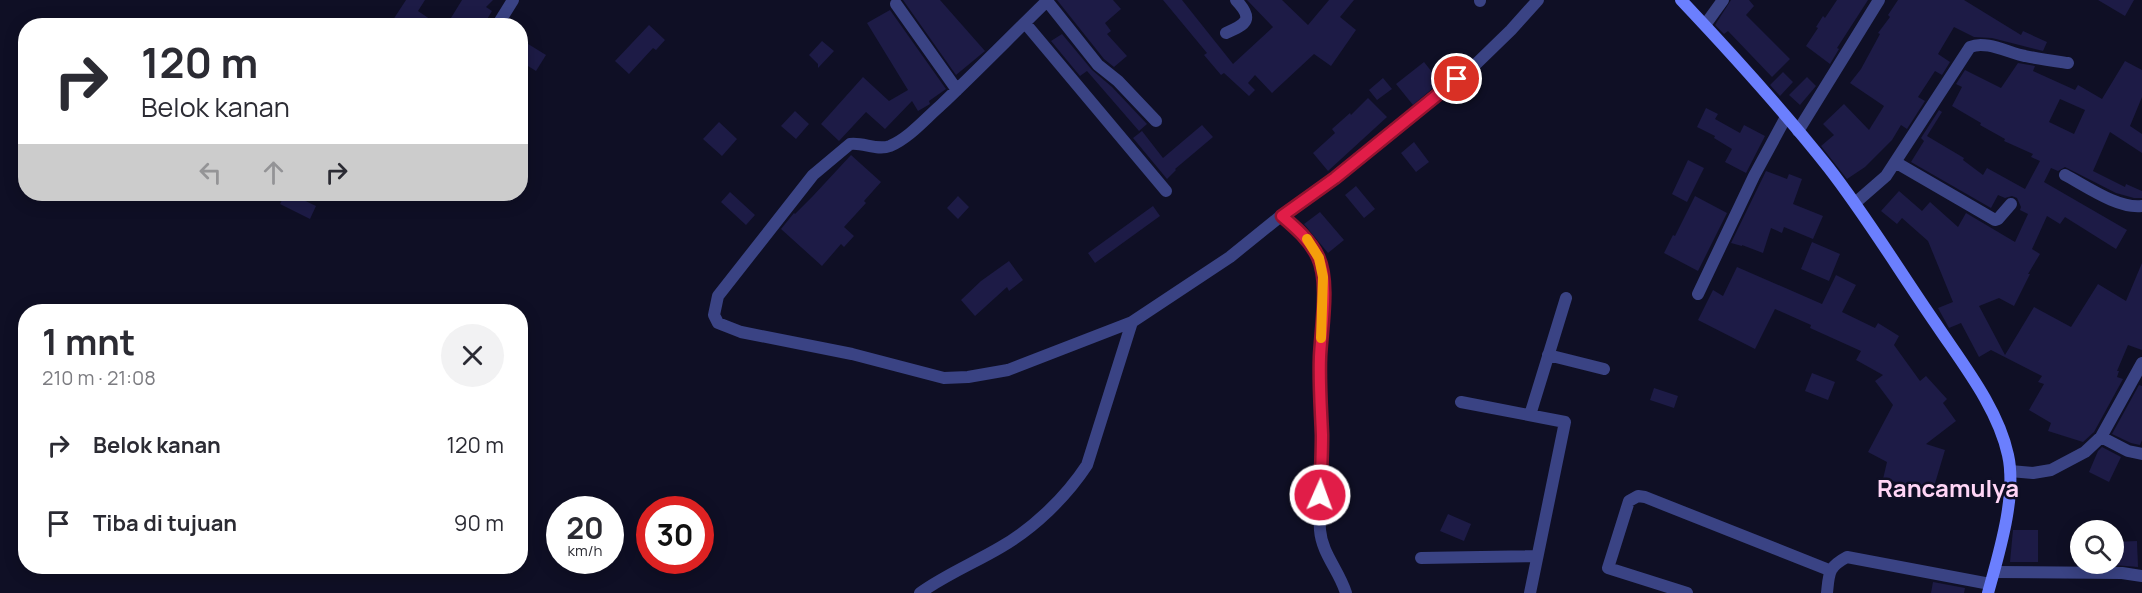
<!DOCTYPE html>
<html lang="id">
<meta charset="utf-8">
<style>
:root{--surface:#fff;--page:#f2f2f3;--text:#2b2b33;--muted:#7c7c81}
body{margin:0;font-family:Manrope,sans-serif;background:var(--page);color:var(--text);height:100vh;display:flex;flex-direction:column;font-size:22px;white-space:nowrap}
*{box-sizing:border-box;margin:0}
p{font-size:20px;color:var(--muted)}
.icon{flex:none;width:33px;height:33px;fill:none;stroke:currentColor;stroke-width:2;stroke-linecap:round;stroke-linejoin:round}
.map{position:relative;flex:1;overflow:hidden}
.panel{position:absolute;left:18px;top:304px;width:510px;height:270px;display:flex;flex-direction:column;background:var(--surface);border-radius:24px;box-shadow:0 3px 15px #0003}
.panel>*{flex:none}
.banner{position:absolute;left:18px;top:18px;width:510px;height:183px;border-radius:24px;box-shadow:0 3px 15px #0003;background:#fff;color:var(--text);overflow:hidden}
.tools{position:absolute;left:2070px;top:520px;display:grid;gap:12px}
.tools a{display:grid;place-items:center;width:54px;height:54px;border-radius:50%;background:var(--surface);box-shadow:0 3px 15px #0003;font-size:30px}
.speed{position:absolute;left:546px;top:496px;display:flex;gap:12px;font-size:30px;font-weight:700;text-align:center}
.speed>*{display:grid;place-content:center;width:78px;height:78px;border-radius:50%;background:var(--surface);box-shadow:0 3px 15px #0003;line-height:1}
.speed small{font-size:15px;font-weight:400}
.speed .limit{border:9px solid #d22;background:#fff;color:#111}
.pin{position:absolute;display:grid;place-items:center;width:51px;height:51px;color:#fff;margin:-26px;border:3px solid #fff;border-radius:50%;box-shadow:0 2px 6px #0007}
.me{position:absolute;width:66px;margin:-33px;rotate:2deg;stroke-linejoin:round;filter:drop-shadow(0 0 4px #0008)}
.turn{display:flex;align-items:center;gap:21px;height:126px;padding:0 24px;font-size:27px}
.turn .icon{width:78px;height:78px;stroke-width:2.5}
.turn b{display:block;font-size:42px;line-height:51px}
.lanes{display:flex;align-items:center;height:57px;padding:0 24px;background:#0003;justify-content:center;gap:30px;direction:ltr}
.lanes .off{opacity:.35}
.round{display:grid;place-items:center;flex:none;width:63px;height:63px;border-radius:32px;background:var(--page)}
.summary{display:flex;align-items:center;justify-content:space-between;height:102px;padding:0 24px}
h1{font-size:36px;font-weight:700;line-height:45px}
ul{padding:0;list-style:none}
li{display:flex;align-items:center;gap:18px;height:78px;padding:0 24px}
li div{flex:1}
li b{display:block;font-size:22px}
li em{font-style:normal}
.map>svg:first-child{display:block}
.building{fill:#1d1b46;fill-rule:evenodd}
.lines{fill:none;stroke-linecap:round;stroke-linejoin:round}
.minor{stroke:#3a4384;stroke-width:12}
.secondary{stroke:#6b7ffe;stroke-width:12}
.route-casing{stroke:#92132f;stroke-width:15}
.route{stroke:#e11d48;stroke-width:10}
.slow{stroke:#f59e0b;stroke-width:10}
.labels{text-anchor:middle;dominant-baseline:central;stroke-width:5;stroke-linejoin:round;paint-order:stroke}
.quarter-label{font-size:24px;font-weight:bold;fill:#ffd5f6;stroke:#0f0f25}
</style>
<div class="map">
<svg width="2142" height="593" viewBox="0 0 2142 593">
<rect width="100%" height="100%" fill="#0f0f25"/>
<path class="building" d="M406 0H425L418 11 440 26H389Z
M462 0H493L486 7 492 11 483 26H446Z
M903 0H940L985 51 956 75Z
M1057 0H1113L1121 9 1105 23 1111 31 1107 34 1127 56 1114 67 1104 59Z
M1163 0H1182L1233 64 1273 27 1247 0H1282L1308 25 1329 0H1354L1340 17 1356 30 1331 66 1314 54 1272 93 1255 75 1248 83 1255 90 1249 96 1224 73 1221 75 1204 55 1207 53Z
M1731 0H1749L1754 6 1746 15 1790 59 1772 77 1728 31 1724 34 1715 25Z
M1837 0H1868L1837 48 1839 49 1830 64 1806 46 1818 28 1816 27 1823 16 1825 18Z
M1898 0H1964L2021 35 2023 31 2047 42 2043 51 1992 38 1974 37 1954 27 1938 54 1950 62 1942 75 1935 71 1918 97 1925 101 1907 129 1901 125 1892 140 1865 167 1847 179 1821 146 1834 135 1823 124 1844 104 1869 130 1884 106 1850 83 1861 69 1880 34 1878 33 1890 17 1888 15Z
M2098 0H2134L2125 16Z
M890 10 946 89 929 101 930 104 918 111 912 101 885 129 866 112 839 141 821 124 863 77 889 101 908 90 867 23Z
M649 25 665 40 656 50 653 48 629 74 615 61Z
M1062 34 1092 70 1112 87 1147 124 1139 131 1087 71 1080 76 1051 41Z
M520 39 546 55 536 71 520 61Z
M822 41 834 51 818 68V64L809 55Z
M2125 61 2142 70V97L2130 126 2142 134V153L2110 132 2093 171 2125 187 2126 184 2142 191V198H2134L2116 193 2065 167 2058 171 2051 168 2044 182 2127 230 2116 249 2065 217 2060 224 2047 216 2032 249 2040 254 2028 274H2030L2014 306 1999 298 1979 306 2005 355 2034 307 2071 327 2098 284 2126 301 2142 263V350L2128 345 2117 371H2119L2117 377 2123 379 2094 432 2083 442 2048 431 2051 423 2029 410 2044 384 2038 382 2042 376 1991 350 1979 357 1961 323 1949 328 1938 308 1953 302 1928 241 1902 218 1897 224 1881 211 1899 191 1922 211 1930 202 1958 227 1966 213 2015 242 2028 214 2020 210 2021 207 2017 198 2012 196 2005 198 1998 195 1991 208 1911 162 1924 141 1921 138 1939 110 1942 112 1927 136 1964 158 1963 160 1983 175 1987 168 2025 189 2040 161 2031 157 2033 154 2004 141 2005 139 1980 125 1981 123 1952 106 1962 87 1956 84 1965 70 2001 88 2018 63 2035 66 2033 71 2075 90 2078 85 2102 99ZM2060 99 2085 110 2074 134 2049 122Z
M1424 62 1440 82 1413 105 1396 84Z
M1783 72 1793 82 1780 96 1770 85Z
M1807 77 1816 86 1800 105 1789 95Z
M1383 78 1392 89 1377 100 1369 90Z
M1368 98 1387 117 1328 171 1313 153 1335 133 1332 129 1350 113 1351 115Z
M1706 108 1718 114 1715 119 1740 133 1744 125 1765 136 1746 173 1725 162 1732 149 1714 138 1715 136 1697 127Z
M795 111 809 124 796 139 781 126Z
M719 122 737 139 722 156 703 139Z
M1202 125 1213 137 1175 169 1176 170 1167 179 1133 138 1142 131 1163 158Z
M1414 142 1429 162 1416 172 1401 153Z
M851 155 881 182 864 201 866 203 844 227 854 236 844 247 841 244 822 266 781 229 794 213 795 214 812 197Z
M1688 160 1704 168 1687 202 1672 194Z
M1766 171 1787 179 1789 174 1802 179 1793 204 1823 216 1813 239 1784 227 1782 233 1771 228 1763 253 1742 245V246L1731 243Z
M1356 186 1375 209 1364 218 1345 195Z
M730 192 755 215 746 225 721 202Z
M285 194H291L316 206 310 219 280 204Z
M958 196 969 207 958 219 947 208Z
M1695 196 1727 213 1698 271 1664 253 1673 235 1675 236Z
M1153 206 1160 216 1095 263 1088 253Z
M1320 212 1344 240 1328 253 1304 224Z
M1812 242 1840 254 1829 281 1801 269Z
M1009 261 1023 280 1009 291 1007 287 975 316 961 300 981 281Z
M1737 267 1822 304 1836 275 1856 285 1842 312 1875 328 1878 323 1899 336 1894 345 1920 381 1926 376 1947 399 1943 403 1956 421 1926 444 1945 450 1933 490 1883 479 1887 462 1868 452 1893 405 1875 381 1883 375 1856 360 1861 351 1810 328 1811 325 1775 309 1755 349 1698 320 1713 290 1723 296Z
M1812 373 1835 382 1828 400 1805 391Z
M2139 385 2142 386V440L2140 445 2131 443 2112 434Z
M1654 388 1678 396 1674 408 1650 400Z
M2102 447 2121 457 2109 482 2089 472 2098 451Z
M1448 514 1471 524 1464 541 1440 531Z
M2013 530H2038V562H2010Z
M2137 541 2138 567 2114 565V542Z
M1933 582 1965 588 1964 593H1931Z"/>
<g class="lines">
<path class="minor" d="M1048 0C1012 35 977 71 940 106 925 119 909 138 890 146 877 151 863 142 850 144L813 175 718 296 714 315 718 323 741 332 852 354 944 378 968 377 1008 370 1132 322 1230 257 1282 215 1335 178 1476 64 1511 30 1538 0
M1047 1 1098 65 1118 81 1156 121
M1480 1V0
M896 4 957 90
M1025 23 1166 191
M1705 25 1723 0
M497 26 513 0
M1226 33C1247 24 1254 19 1236 0
M1798 131 1879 0
M1895 162 1995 220 1998 219 2011 204
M2065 175C2086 186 2118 209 2142 206
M1855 203 1886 176 1970 47C1986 40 2009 53 2025 56 2039 59 2054 61 2068 63
M1282 215C1296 228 1310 240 1318 257 1330 281 1321 330 1320 357 1319 384 1322 411 1322 439 1322 469 1318 500 1320 530 1322 554 1339 570 1346 593
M1698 294 1754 176 1786 117
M1548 355 1604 369
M1461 402 1565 422 1530 593
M1530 415 1566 298
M2101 437 2128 451 2142 454
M2010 471 2033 473 2051 470 2085 452 2101 437 2142 363
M1421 558 1536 556
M1994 572 2122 573 2142 576
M920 593C945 575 974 563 1001 547 1034 528 1066 497 1087 465L1132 322
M1687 593 1608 568 1629 501 1638 496 1645 497 1829 570
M1827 593C1829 573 1828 567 1847 557L1990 584"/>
<path class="secondary" d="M1681 0C1732 54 1782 109 1828 167 1867 217 1900 272 1936 324 1962 363 1998 408 2008 455 2017 495 1999 553 1988 593"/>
</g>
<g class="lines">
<defs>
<path id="route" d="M1320 495C1321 475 1322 455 1322 435 1321 409 1319 383 1320 357 1321 330 1330 282 1318 257 1310 240 1296 228 1282 216L1335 178 1457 79"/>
</defs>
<use href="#route" class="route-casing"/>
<use href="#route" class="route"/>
<path class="slow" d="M1307 239 1319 258 1323 277 1321 338"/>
</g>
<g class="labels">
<g class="quarter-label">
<text x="1948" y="487">Rancamulya</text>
</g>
</g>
</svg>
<div class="tools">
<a><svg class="icon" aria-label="search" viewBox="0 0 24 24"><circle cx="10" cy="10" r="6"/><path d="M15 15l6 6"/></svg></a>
</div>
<div class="speed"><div>20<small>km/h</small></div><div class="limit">30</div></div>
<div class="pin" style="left:1457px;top:79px;background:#d93025"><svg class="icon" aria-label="arrive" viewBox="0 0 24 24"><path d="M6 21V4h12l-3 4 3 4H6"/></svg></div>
<svg class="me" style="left:1320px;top:495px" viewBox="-20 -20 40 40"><circle r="17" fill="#e11d48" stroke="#fff" stroke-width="3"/><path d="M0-11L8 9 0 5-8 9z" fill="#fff"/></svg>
<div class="banner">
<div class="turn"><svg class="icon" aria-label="right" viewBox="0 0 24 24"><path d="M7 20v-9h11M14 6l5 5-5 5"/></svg><div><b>120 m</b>Belok kanan</div></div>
<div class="lanes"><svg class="icon off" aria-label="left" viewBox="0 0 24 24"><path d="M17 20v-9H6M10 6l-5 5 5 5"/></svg><svg class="icon off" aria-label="ahead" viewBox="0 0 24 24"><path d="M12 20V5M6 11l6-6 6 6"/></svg><svg class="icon" aria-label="right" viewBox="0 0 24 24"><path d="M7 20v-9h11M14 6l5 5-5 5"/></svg></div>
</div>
<section class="panel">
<div class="summary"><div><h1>1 mnt</h1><p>210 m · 21:08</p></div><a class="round"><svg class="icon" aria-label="close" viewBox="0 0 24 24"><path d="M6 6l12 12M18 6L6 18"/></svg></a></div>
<ul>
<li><svg class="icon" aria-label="right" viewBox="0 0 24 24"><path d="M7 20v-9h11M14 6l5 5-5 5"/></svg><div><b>Belok kanan</b></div><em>120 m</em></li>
<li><svg class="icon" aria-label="arrive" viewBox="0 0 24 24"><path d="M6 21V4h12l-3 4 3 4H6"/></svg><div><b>Tiba di tujuan</b></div><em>90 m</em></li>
</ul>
</section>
</div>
